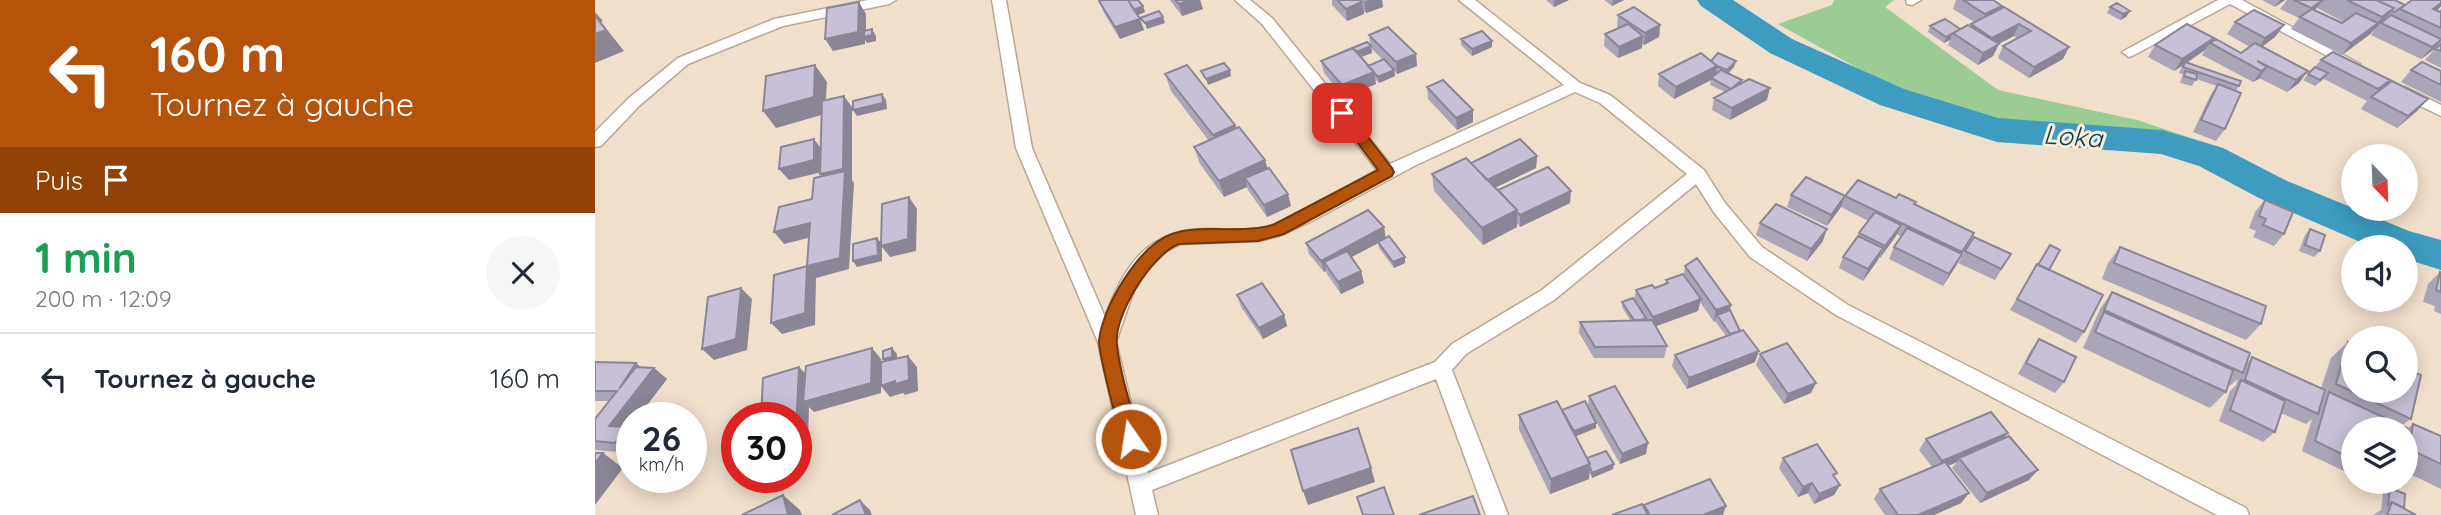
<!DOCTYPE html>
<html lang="fr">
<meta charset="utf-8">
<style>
:root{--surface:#fff;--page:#f6f6f7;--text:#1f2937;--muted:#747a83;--line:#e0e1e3}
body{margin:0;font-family:Quicksand,sans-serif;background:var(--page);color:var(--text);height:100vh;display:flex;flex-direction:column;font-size:26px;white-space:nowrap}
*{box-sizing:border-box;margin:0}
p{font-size:23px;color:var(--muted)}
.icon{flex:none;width:38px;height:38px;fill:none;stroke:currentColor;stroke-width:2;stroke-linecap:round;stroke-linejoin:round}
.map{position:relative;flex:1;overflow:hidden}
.details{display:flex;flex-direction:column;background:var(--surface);width:595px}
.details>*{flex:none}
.banner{background:#b45309;color:#fff;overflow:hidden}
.needle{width:46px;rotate:157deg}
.tools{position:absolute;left:1746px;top:144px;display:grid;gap:14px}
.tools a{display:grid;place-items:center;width:77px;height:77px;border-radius:50%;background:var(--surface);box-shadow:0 4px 18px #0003;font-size:35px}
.speed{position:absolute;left:21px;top:402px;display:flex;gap:14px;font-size:35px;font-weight:700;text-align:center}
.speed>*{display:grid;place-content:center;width:91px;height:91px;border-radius:50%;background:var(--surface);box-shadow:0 4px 18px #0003;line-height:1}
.speed small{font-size:18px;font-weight:400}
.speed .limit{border:10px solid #d22;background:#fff;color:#111}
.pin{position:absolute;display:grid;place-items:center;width:60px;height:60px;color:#fff;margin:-30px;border-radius:14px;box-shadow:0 4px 10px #0006}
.me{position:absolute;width:77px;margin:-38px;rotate:347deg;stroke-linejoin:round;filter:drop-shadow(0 0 5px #0008)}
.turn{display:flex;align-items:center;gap:24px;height:147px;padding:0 35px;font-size:32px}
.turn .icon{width:91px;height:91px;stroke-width:2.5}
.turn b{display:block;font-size:49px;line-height:60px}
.then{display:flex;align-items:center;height:66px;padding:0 35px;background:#0003;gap:14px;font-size:26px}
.round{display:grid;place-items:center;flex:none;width:74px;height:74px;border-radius:37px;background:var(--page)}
.head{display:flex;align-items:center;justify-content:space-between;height:119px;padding:0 35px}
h1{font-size:42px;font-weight:700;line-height:52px;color:#1e9e55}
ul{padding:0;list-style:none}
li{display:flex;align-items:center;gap:21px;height:91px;padding:0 35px;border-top:2px solid var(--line)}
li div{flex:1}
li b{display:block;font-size:26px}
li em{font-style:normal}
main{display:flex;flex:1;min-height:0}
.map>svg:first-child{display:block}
.green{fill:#9acc94}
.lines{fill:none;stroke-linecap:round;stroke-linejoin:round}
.river{fill:#3d9cc0;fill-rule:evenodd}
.street-casing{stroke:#b8a795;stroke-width:3}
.street{fill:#fff;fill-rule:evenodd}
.wall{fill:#aba5b8;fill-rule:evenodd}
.shaded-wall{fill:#8b8696}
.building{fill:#c7c0d6;stroke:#8b8696;stroke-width:2}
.route{fill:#b45309;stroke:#753606;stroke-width:2}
.labels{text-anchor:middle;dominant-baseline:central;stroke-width:6;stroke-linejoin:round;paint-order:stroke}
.water-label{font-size:26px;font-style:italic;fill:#043e51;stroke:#fdecd8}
</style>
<main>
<section class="details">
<div class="banner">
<div class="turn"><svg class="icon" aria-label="left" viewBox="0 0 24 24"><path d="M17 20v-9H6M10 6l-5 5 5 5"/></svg><div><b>160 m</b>Tournez à gauche</div></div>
<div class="then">Puis<svg class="icon" aria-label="arrive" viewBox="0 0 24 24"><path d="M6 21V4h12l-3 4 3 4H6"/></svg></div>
</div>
<div class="head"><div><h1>1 min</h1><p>200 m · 12:09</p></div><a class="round"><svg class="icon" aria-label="close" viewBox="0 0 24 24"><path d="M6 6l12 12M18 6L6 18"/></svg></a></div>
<ul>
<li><svg class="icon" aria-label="left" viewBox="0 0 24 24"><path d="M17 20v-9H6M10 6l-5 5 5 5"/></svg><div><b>Tournez à gauche</b></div><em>160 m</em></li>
</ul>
</section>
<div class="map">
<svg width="1846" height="515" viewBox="0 0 1846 515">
<rect width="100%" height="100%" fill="#f0dfcb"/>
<path class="green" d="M1239 0H1299L1290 7 1403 90 1542 120 1633 150 1623 167 1586 154 1431 134 1295 86 1183 24 1237 5Z"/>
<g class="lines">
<path class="river" d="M1102 0H1138L1197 39 1309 89 1403 118 1567 130 1628 148 1690 180 1814 231 1846 240V270L1811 259V247H1777L1664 198 1604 166 1566 154 1402 142 1285 105 1175 53 1106 6Z"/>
<defs>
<path id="street" d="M273 0H301L294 4 188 26 93 64 44 106 6 146 0 147V132L34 98 83 58 179 19Z
M397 0H411L437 148 510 317C529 265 553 229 612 229 631 229 652 232 671 227 710 216 746 189 782 170L667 24 640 0H655L677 18 795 164 969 85 864 0H880L985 83 1015 95 1109 170 1130 203 1167 247 1253 305 1651 508 1654 515H1622L1241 315 1155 257 1118 211 1101 184 959 300 871 354 857 370 913 515H891L841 379 557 490 563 515H541L503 342 421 148ZM980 92 1005 103 1092 174 947 290 857 344 840 362 553 473 521 342 539 290 552 271 571 251 586 244 664 241 684 236 717 221 821 165Z
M1311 0H1326L1317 5 1312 4Z
M1623 0H1647L1765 64 1763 67H1753L1635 4 1539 55 1534 57 1527 52Z
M1810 87 1846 105V116L1805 96 1802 92Z"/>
</defs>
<use href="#street" class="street-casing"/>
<use href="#street" class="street"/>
</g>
<path class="wall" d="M575 0H605L608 9 587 16Z
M737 0H787L788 7 771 13 769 11V14L752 21 737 5Z
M951 0H974L959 7Z
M1009 0H1029L1017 6Z
M1361 0H1398L1407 6 1406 8 1409 7 1468 59 1434 78 1403 58 1408 46 1423 39 1419 36 1403 44 1398 56 1383 65 1353 45 1355 40 1349 43 1333 32 1335 26 1365 29 1375 26 1376 24 1379 22 1358 9Z
M1667 0H1690L1680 7Z
M1692 0H1800L1810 5 1846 0V6L1842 11 1845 12 1846 11V68L1830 60 1840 49 1826 59 1776 35 1781 28 1774 35 1747 55 1696 29 1704 18 1685 9ZM1722 8 1749 22 1747 23 1720 10Z
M504 1 548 6 550 12 543 15 549 30 525 39 509 13Z
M1515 7 1535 11 1531 17 1525 20 1512 13Z
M1023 15 1065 25 1064 37 1049 45 1047 44V48L1023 58 1009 46 1010 34 1024 28 1022 27Z
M1640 22 1689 25 1680 37 1667 47 1704 83 1692 92 1664 78 1658 82 1607 55 1610 50 1592 63 1644 86 1641 91 1630 129 1621 141 1598 132 1615 96 1622 86 1601 79 1597 86 1585 83 1588 74 1584 73 1587 66 1579 71 1553 57 1560 45 1616 42 1646 53 1655 47 1632 34Z
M774 35 821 54 822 66 802 74 799 71 800 76 784 83 780 79 781 84 749 97 729 73 726 61 775 45ZM776 48 788 60 773 66 766 57 777 53Z
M866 39 897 41V47L877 56 866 45Z
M1726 60 1795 80 1788 88 1822 111 1802 128 1766 109 1772 101 1729 79 1720 86 1708 80Z
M1116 61 1139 67 1133 74 1147 80 1146 83 1172 100 1135 120 1117 110 1119 98 1130 92 1115 85 1116 80 1079 99 1063 86 1064 74Z
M1816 70 1846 71V102L1806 82Z
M570 74 640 125 641 129 672 168 696 206 672 217 653 190 652 187 629 197 605 164 599 147 614 141 576 91Z
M832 87 878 122 862 130 833 99Z
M942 156 941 168 900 188 903 191 975 203 925 227 922 223V227L888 245 839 191 837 174 876 163Z
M1196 195 1301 198 1321 202 1319 205 1373 245 1348 286 1294 259 1299 247 1306 237 1302 234 1285 258 1284 257 1268 281 1244 268 1248 257 1273 221 1246 207 1232 226 1192 207Z
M1670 200 1689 234 1679 246 1658 237 1661 231 1654 228 1660 212Z
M1165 223 1228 241 1212 261 1161 235Z
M789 227 790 238 810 263 799 268 784 248 783 243 756 257 766 271 769 283 746 294 732 274 731 271 729 272 714 254 711 243Z
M1715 229 1725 251 1719 257 1704 251 1710 235Z
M1525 247 1666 324 1651 340 1507 279 1513 263Z
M1370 251 1416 254 1400 280 1363 263Z
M1090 266 1136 305 1135 310 1160 362 1092 389 1077 366 1080 355 1131 336 1120 321 1119 322 1105 302 1103 311 1061 326 1072 346 1069 358H999L984 333 985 322 1035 320 1027 307V302L1039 300 1041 290 1060 288 1070 284 1071 280 1089 274Z
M1454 270 1489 332 1481 343 1415 310 1435 276Z
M1845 272 1846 273V314L1839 311 1840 306 1828 302 1833 284Z
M1517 292 1652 363 1657 357 1726 388 1736 358 1753 342 1816 419 1807 425 1812 429 1818 424 1846 436V489L1811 472V429H1759V476L1707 451 1717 419 1711 424 1686 413 1680 432 1668 442 1624 421 1635 391 1641 385 1643 379 1632 388 1631 392 1615 408 1488 348 1505 309Z
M642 295 689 315 692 326 668 339 646 307Z
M1444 339 1469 382 1460 393 1423 374 1436 350Z
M1165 354 1221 383 1216 393 1189 404 1161 365Z
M0 362 59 368 72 379 42 418H37L34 428 37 431V450L35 453 0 450V419L14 401H0Z
M994 396 1051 454 1025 464 993 407Z
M924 415 1001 428 981 436 992 458 1018 469 997 478 994 473V479L955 494 924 430Z
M1331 439H1408L1434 480 1385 503 1357 468 1362 462 1353 466 1374 493 1366 503 1339 515H1290L1279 499 1285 489 1337 467 1324 450Z
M1188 458 1240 478 1245 485 1239 495 1219 504 1213 493 1203 497 1184 468Z
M1769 481H1793L1783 488Z
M1795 488 1809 508 1821 515H1778L1786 510 1788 493Z"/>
<path class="shaded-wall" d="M596 0H605L608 9 587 16 584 4Z
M773 0H787L788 7 771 13 769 2Z
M959 0H974L959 7Z
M1018 0H1029L1017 6Z
M1685 0H1690L1680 7 1684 1Z
M1728 0 1719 11 1707 20 1716 8Z
M264 2 271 14V36L277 29 281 36V41L272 43 270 40V44L238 51 230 39Z
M767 2 769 14 752 21 751 9Z
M1846 3V6L1838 16V9Z
M548 6 550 12 540 16 538 10Z
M1407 6 1402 18 1385 26 1390 14Z
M1799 8 1787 23H1786L1774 35 1747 55 1756 43 1780 26 1787 17Z
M1535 11 1531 17 1525 20 1528 14Z
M0 12 8 21 6 22 29 51 0 63Z
M568 17 570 23 552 29 550 23Z
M545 19 549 30 525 39 520 27Z
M1424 24 1419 36 1392 50 1397 38Z
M1065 25 1064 37 1049 45 1050 33Z
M1689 25 1680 37 1662 50 1670 38Z
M1357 34 1355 40 1349 43 1351 37Z
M1048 36 1047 48 1023 58 1024 47Z
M1619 38 1610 50 1588 65 1590 62 1587 66 1579 71 1587 59Z
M1846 40 1837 51 1826 59 1837 47Z
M897 41V47L877 56V49Z
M1404 44 1398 56 1383 65 1388 53Z
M776 46 777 53 750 63 749 57Z
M1474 47 1468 59 1434 78 1439 67Z
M821 54 822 66 802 74 801 62Z
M1141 61 1139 67 1130 76 1132 70Z
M220 65 232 82 230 114 181 128 168 111Z
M1122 66 1120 78 1079 99 1081 87Z
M1672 67 1664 79 1658 82 1666 71Z
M635 70 636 76 613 85 611 79Z
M799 70 800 76 784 83 783 77Z
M1713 71 1704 83 1692 92 1701 80Z
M779 72 781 84 749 97 747 85Z
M1175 88 1172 100 1135 120 1137 108Z
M287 94 291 100 292 109 262 116 258 110Z
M249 96 257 107V180L259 183 254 269 221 278 212 266 234 186 225 174Z
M1833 99 1822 111 1802 128 1813 116Z
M878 110V122L862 130 861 118Z
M640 125 645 142 623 152 618 135Z
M219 139 228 151 227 172 194 180 184 169Z
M942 156 941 168 891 192V181Z
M670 160 675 176 650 178 652 187 629 197 624 181Z
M976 191 975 203 925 227V215Z
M693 194 696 206 672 217 669 205Z
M1250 196 1246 207 1232 226 1236 215Z
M314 197 322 209 321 251 295 257 287 247V261L262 267 258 261 282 238 287 244Z
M922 210V227L888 245 887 228Z
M215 223 225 235 189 244 179 232Z
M1306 225 1301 236 1285 258 1290 246Z
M789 227 791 239 734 269 729 262 731 271 729 272 726 261Z
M1232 229 1228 241 1212 261 1216 249Z
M1288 248 1283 260 1268 281 1273 269Z
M1367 254 1361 266 1348 286 1354 274Z
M810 257V263L799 268 798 262Z
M212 266 221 278 220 325 187 334 176 323Z
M766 271 769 283 746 294 743 282Z
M146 288 157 299 152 350 119 360 107 349Z
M1106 299 1103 311 1056 328 1058 317Z
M1136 305 1133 316 1122 315 1120 321 1119 322 1121 310Z
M689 315 692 326 668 339 664 328Z
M277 348 286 359V386L313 356 322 367 323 391 310 395 308 393 295 397 286 386V393L219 412 214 407 213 441 201 445 204 367 215 378Z
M297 348 302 354V362L293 365 288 359Z
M1164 351 1160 362 1092 389 1094 378Z
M41 363 54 374 59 368 72 379 42 418H37V425L34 428 37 431V450L35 453 20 443 14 426 24 389Z
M1221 383 1216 393 1189 404 1193 394Z
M1001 423V428L979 437V431Z
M1413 433 1405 443 1364 458 1362 462 1340 471 1347 461Z
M1053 443 1051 454 1025 464 1027 454Z
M8 453 28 468 0 505V463Z
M995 464 994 479 955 494 956 479Z
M1019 464 1018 469 997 478V473Z
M776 468 780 482 713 505 708 491Z
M1443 470 1434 480 1385 503 1392 493Z
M1217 483 1213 493 1203 497 1208 487Z
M1245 485 1239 495 1219 504 1224 494Z
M1374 493 1366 503 1339 515H1323Z
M188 495 205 510 207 515H193Z
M265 500 275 510 277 515H271Z
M1131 506 1128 515H1108Z"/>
<path class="building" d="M507 0H533L545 19 520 27 504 1Z
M533 0H543L548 6 539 10Z
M580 0H596L584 4Z
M742 0H765L767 2 751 9Z
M1368 0H1398L1407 6 1390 14Z
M1699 0H1728L1716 8Z
M1752 0H1781L1799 8 1787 17Z
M1781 0H1800L1810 5 1799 12 1796 11 1799 8Z
M1817 0H1846V3L1838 9 1845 12 1846 11V28L1805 9Z
M264 2 263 32 230 39 232 8Z
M1522 3 1535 11 1528 14 1515 7Z
M1039 7 1065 25 1050 33 1023 15Z
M1409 7 1474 47 1439 67 1408 46 1436 31 1424 24 1397 38 1376 24Z
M1717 9 1747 23 1761 13 1783 23 1756 43 1705 17Z
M1659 10 1689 25 1670 38 1640 22Z
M564 11 568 17 550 23 545 18Z
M1796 15 1846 39V40L1837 47 1786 23Z
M0 17H1L11 30 0 34Z
M1350 19 1365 29 1351 37 1335 26Z
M1033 24 1048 36 1024 47 1010 34Z
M1592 24 1619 38 1587 59 1560 45Z
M1373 25 1404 44 1388 53 1358 33Z
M793 27 821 54 801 62 774 35Z
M277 29V35L269 37V31Z
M887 31 897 41 877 49 866 39Z
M1621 39 1646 53 1660 43 1713 71 1701 80 1662 61 1672 67 1666 71 1615 43Z
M772 42 776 46 761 52 758 48 745 53Z
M1846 44V51L1840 49Z
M758 48 779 72 747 85 726 61Z
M1738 52 1795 80 1783 89 1726 60Z
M1106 53 1122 66 1081 87 1064 74Z
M1123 53 1141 61 1132 70 1122 66 1116 61Z
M789 59 799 70 783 77 773 66Z
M1590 62 1646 81 1644 86 1588 67Z
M1827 62 1846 71V85L1816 70Z
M629 63 635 70 611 79 606 71Z
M220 65 219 97 168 111 171 76Z
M592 65 640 125 618 135 570 74Z
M1720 67 1733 73 1725 80 1713 74Z
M1126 70 1147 80 1136 89 1116 78Z
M1590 71 1602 74 1601 80 1589 76Z
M1154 79 1175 88 1137 108 1119 98Z
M848 80 878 110 861 118 832 87Z
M1797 81 1833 99 1813 116 1776 97Z
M1623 84 1646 93 1630 129 1606 120Z
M287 94 288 103 258 110V101Z
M249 96 248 169 225 174 227 101Z
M644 127 670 160 624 181 599 147Z
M219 139V160L184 169 186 147Z
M925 139 942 156 892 180 876 163Z
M871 158 922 210 887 228 837 174Z
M953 167 976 191 925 215 921 211 922 210 903 190Z
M674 168 693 194 669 205 650 178Z
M250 171 245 258 212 266 215 223 179 232 184 207 217 199 219 178Z
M1211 177 1250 196 1263 180 1301 198 1304 194 1321 202 1319 204 1379 233 1367 252 1250 196 1236 215 1196 195Z
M314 197 313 239 286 246 287 204Z
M1670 200 1698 212 1689 234 1668 225 1671 219 1664 216Z
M1181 204 1232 229 1216 249 1165 223Z
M773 210 789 227 726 261 711 243Z
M1280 212 1306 225 1290 246 1264 233Z
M1312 228 1367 254 1354 274 1299 247Z
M1715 229 1730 235 1725 251 1710 245Z
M794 236 810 257 798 262 783 242Z
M1263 236 1288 248 1273 269 1248 257Z
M1379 237 1416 254 1406 269 1370 251Z
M282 238 283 255 258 261V244Z
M1455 245 1465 250 1454 270 1443 265Z
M1525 247 1671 306 1666 324 1519 263Z
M752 251 766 271 743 282 729 262Z
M1102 258 1136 305 1121 310 1090 266Z
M1442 264 1508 295 1489 332 1422 299Z
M212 266 210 313 176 323 179 275Z
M1845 272 1846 273V292L1841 290Z
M1088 274 1106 299 1058 317 1041 290 1057 285 1060 288 1073 283 1071 280Z
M667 283 689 315 664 328 642 295Z
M146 288 141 339 107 349 113 297Z
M1517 292 1655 353 1648 373 1509 310Z
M1038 298 1051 318 1046 320H1039L1027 302Z
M1135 310 1145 331 1135 334 1122 315Z
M1509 312 1638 370 1631 392 1500 332Z
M1057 320 1072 346 1000 347 985 322Z
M1148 330 1164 351 1094 378 1080 355Z
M1444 339 1481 357 1469 382 1431 363Z
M1753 342 1759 345V390H1811V369L1826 375 1816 419 1741 384Z
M1192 343 1221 383 1193 394 1165 354Z
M277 348 276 383 208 402 211 366Z
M297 348V357L288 359V351Z
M313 356 314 380 300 384V381L286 386V362Z
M1657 357 1730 390 1723 414 1650 380Z
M0 362 41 363 24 389 41 367 59 368 14 426 32 427 20 443 0 441V419L22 391H0Z
M204 367 201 431V418H166L168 378Z
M1646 380 1690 401 1680 432 1635 410Z
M1020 386 1053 443 1027 454 994 396Z
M1734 392 1812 428 1811 431V429H1759V460L1720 441Z
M962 401 995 464 956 479 924 415Z
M990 401 1001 423 979 431 967 410Z
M1396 412 1413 433 1347 461 1331 439Z
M1818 424 1846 436V464L1814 449Z
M763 428 776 468 708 491 696 450Z
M1414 436 1443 470 1392 493 1364 458Z
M1222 444 1242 473 1238 475 1245 485 1224 494 1217 483 1208 487 1188 458Z
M1011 451 1019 464 997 473 992 458Z
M0 453H8L0 463Z
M1350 462 1374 493 1323 515H1303L1285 489Z
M1115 479 1131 506 1108 515H1055L1049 505Z
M789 487 799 515H768L762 497Z
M1795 488 1810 494 1809 508 1797 502 1793 505Z
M188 495 193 515H147Z
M878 496 885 515H824Z
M265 500 271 515H237Z
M1797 502 1821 515H1792Z
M1047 504 1053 515H1017Z"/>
<path class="route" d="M747 108 751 109 797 168 799 172 797 176 689 234 663 241 584 244C557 254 518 316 522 345 525 376 537 408 545 439L542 445 536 447 529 445C524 433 503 351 504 340 508 306 544 245 577 234 604 224 647 234 678 225L783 170 740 113Z"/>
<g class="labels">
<g class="water-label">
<text transform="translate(1478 136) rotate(4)">Loka</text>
</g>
</g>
</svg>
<div class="tools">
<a><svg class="needle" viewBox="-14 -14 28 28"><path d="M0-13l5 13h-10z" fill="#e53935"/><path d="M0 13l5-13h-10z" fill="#747a83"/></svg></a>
<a><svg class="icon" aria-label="sound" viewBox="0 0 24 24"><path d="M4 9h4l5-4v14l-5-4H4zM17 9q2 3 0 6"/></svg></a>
<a><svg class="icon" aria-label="search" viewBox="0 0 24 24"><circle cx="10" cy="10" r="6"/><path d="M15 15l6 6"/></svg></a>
<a><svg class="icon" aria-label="layers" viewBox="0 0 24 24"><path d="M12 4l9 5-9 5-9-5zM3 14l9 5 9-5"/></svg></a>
</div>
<div class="speed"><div>26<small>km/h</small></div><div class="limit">30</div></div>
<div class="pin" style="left:747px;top:113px;background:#d93025"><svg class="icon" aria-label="arrive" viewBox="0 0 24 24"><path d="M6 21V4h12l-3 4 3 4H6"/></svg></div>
<svg class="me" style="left:536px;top:439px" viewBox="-20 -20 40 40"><circle r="17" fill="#b45309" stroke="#fff" stroke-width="3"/><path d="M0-11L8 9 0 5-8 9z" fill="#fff"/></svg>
</div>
</main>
